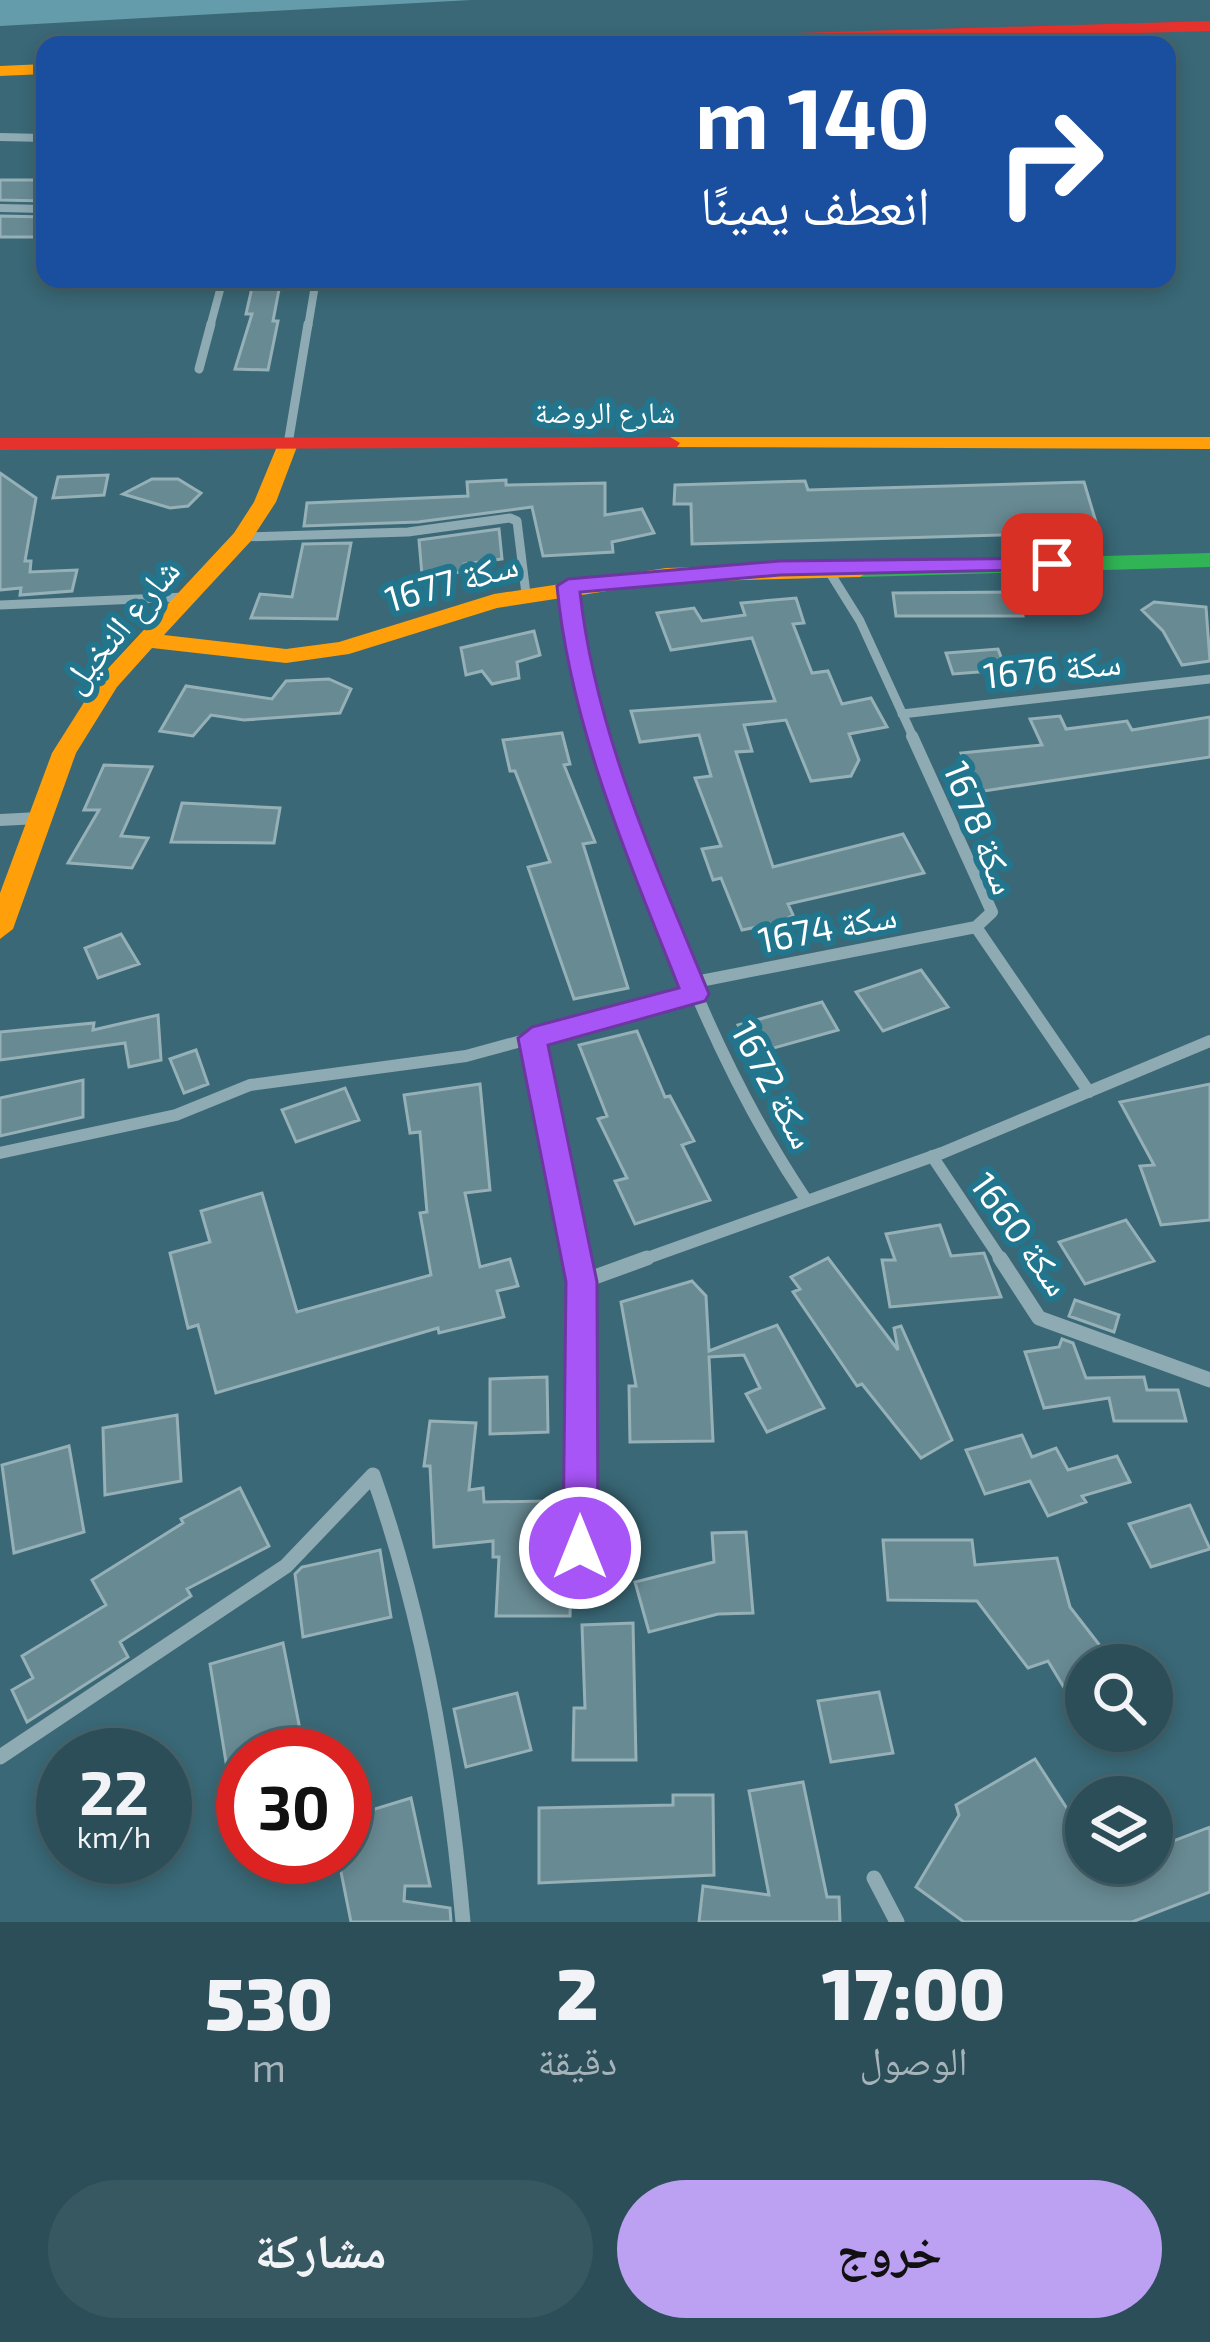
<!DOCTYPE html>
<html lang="ar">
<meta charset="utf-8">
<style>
:root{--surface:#2c4e58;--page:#385861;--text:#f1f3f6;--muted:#a6b4ba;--line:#48656e;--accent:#bca0f2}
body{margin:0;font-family:"Exo 2","Noto Naskh Arabic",sans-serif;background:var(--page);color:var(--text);direction:rtl;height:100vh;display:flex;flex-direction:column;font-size:45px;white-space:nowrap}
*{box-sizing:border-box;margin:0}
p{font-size:39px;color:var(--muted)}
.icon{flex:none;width:66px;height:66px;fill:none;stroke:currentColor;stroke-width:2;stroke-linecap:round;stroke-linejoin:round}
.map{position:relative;height:1922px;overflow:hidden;direction:ltr}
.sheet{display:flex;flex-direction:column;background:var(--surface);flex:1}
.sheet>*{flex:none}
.hud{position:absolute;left:36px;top:36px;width:1140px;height:252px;border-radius:24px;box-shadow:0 6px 18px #0003,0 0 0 3px var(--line);direction:rtl;background:#1a4fa0;color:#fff;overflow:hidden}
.tools{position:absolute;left:1065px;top:1644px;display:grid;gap:24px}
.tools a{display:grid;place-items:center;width:108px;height:108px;border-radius:50%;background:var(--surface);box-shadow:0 6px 18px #0003,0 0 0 3px var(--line);font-size:60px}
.speed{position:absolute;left:36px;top:1728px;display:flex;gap:24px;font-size:60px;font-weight:700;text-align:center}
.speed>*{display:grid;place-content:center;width:156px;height:156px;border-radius:50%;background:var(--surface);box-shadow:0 6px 18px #0003,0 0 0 3px var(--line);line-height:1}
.speed small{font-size:30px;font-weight:400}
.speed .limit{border:18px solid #d22;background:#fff;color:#111}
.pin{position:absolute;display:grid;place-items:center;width:102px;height:102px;color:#fff;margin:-51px;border-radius:24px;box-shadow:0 6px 18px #0006}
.me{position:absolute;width:132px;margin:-66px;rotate:0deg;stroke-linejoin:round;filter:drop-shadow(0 0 9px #0008)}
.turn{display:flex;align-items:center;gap:42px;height:252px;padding:0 48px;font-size:54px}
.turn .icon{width:156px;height:156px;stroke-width:2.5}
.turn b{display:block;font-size:84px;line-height:102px}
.eta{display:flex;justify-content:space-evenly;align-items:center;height:204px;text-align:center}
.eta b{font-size:72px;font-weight:800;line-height:84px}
.button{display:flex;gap:24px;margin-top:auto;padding:24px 48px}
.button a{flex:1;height:138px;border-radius:72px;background:var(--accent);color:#111;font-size:48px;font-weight:800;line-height:138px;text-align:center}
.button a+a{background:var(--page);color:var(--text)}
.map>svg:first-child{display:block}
.water{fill:#659cab}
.building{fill:#688a93;stroke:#96b0b7;stroke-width:3}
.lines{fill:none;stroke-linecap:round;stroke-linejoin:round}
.street-far3{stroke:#8eaab2;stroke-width:8}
.street-far2{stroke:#8eaab2;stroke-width:9}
.street-far1{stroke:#8eaab2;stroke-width:12}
.street{stroke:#8eaab2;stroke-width:15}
.fast{fill:#30b455;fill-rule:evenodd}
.slow{fill:#ff9f0a;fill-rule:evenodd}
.jam{fill:#e5322d;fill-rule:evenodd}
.route{fill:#a855f7;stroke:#6d37a1;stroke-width:3}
.labels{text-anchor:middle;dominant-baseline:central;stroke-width:12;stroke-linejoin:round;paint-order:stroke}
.far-street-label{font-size:30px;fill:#fff;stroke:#21768e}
.street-label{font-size:36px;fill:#fff;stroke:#21768e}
</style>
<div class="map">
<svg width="1210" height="1922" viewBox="0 0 1210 1922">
<rect width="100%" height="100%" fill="#3a6876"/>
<path class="water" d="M0 0H471L0 26Z"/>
<path class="building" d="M0 180H45V201L0 200Z
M0 216 45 217V237H0Z
M254 279H281L273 321H278L268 370 235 369 252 314H246Z
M0 473 36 498 25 561H31L30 572 77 570 72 591 20 595 21 588 0 590Z
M108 475 104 495 53 498 58 477Z
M152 479H178L201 493 188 506 170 508 123 494Z
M506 480V485L605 483V515L642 509 654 533 612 542 613 552 543 556 532 507 418 522 304 526 307 503 468 496 467 482Z
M805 481 808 490 1084 482 1099 532 692 544 691 504H674L675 485Z
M499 529 502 559 464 564V572L422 575 419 540Z
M351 543 337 619 251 618 260 594 292 597 303 544Z
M1019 592 1023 616H896L893 593Z
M796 598 804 623 793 624 812 673 828 671 842 704 871 698 887 727 849 734 859 760 851 776 811 781 786 720 744 725 752 751 736 752 773 867 903 834 924 873 788 904 793 915 782 922 742 930 721 878 713 880 702 849 721 846 695 778 711 776 699 735 640 742 631 711 775 701 752 638 671 650 657 613 694 608 702 621 745 615 741 603Z
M1154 602 1206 607 1210 661 1182 665 1163 631 1142 610Z
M534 631 540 655 517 662 519 678 492 684 482 671 466 675 461 648Z
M998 649 1006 670 953 674 946 653Z
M329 679 351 689 340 713 244 720 211 715 193 736 160 731 186 686 272 699 286 681Z
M1060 716 1066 729 1127 721 1132 730 1210 717V757L977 792 961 753 1042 745 1030 719Z
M562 733 570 764 564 765 595 842 583 844 628 988 574 999 528 867 550 862 515 771H510L503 740Z
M104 765 152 767 121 836 148 838 132 868 68 863 99 810H84Z
M182 803 280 808 274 843 171 842Z
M121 934 139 964 98 978 85 948Z
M921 970 948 1007 883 1031 856 992Z
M822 1002 838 1030 752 1054 738 1025Z
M158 1015 161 1060 129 1067 125 1043 0 1060V1032L94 1023 93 1030Z
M637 1031 665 1097 670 1096 694 1141 682 1145 710 1200 635 1224 615 1181 627 1178 598 1119 607 1116 579 1045Z
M196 1050 208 1084 184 1093 170 1059Z
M83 1080V1117L0 1136V1098Z
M480 1084 490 1190 465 1193 480 1267 510 1259 518 1286 497 1291 504 1317 439 1333 438 1328 216 1393 198 1325 188 1328 170 1253 210 1242 201 1211 262 1193 297 1312 431 1275 420 1213 427 1212 420 1132 410 1133 404 1095Z
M1210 1084V1220L1161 1225 1140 1166 1154 1165 1120 1102Z
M345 1088 359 1120 296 1142 282 1110Z
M1126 1220 1154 1261 1085 1284 1059 1242Z
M940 1225 951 1256 984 1253 1001 1297 890 1307 882 1260H895L886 1234Z
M828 1258 898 1350 894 1328 901 1326 952 1440 921 1458 862 1384 857 1386 793 1292 800 1289 791 1277Z
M692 1281 706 1296 709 1351 777 1325 824 1408 767 1432 746 1394 760 1388 744 1355 709 1357 713 1441 630 1442 629 1386H636L621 1302Z
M1075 1300 1119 1315 1114 1332 1069 1316Z
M1062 1339 1073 1343 1086 1378 1144 1377 1147 1390H1178L1186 1421H1114L1109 1398 1044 1408 1025 1352 1059 1347Z
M547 1377 548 1432 490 1434V1379Z
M177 1415 181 1481 105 1495 103 1428Z
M430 1421 476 1423 469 1490 483 1488 484 1502 550 1501V1573H571L570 1616H496L499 1557H493V1541L434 1547 430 1466H424Z
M1022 1435 1032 1457 1056 1448 1068 1470 1117 1456 1130 1482 1082 1496 1086 1502 1048 1516 1030 1481 985 1494 966 1450Z
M69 1446 84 1532 14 1553 2 1465Z
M240 1488 269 1546 187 1589 191 1596 120 1642 128 1657 27 1722 12 1690 33 1678 22 1656 106 1605 92 1580 183 1523 181 1519Z
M1190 1505 1210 1549 1151 1567 1129 1524Z
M746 1532 753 1613 718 1614 649 1632 635 1582 714 1562 712 1533Z
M883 1540H972L975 1565 1057 1558 1070 1607 1115 1665H1086V1724L1048 1661 1028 1668 977 1601 888 1600Z
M380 1550 391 1617 303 1637 295 1574 302 1567Z
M633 1623 636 1760H573L574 1708H585L582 1625Z
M283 1643 305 1755H243V1798L232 1799 210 1664Z
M879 1692 893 1753 831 1762 818 1701Z
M517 1693 531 1750 466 1767 454 1709Z
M1035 1759 1086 1838V1863H1152V1849L1210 1827V1892L1132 1922H964L916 1887 959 1815 956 1805Z
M803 1782 827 1897H839L840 1922H699L703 1886 769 1895 749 1791Z
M673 1795H713L714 1875 539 1883V1808L673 1805Z
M411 1798 430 1886H405L404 1901 450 1908 451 1922H351L338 1857H345V1818Z"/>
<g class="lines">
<path class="street-far3" d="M0 137 45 138
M0 208 45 209
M210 327 223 279
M308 327 316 279"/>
<path class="street-far2" d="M199 369 211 324
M288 444 308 324
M242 537 408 532 510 518 517 521 526 594
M827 568 860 621 914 739
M568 585 575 651 604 739
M0 605 185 597
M902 714 1210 679"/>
<path class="street-far1" d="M603 736C655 896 710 1057 805 1198
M912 736 992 912 976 927 1089 1092
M0 820 39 818
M690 983 976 927
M532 1038 577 1261
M0 1153 176 1115 250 1085 466 1056 695 994
M932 1156 1002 1261
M639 1261 942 1153 1210 1041"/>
<path class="street" d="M576 1258 581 1282 580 1548
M1000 1258 1039 1318 1210 1380
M581 1282 647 1258
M0 1757 286 1566 373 1475C424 1620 450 1770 463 1922
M874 1878 897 1922"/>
<path class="fast" d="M1210 553V567L860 577 849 570 860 563Z"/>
<path class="slow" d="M45 64V74L0 76V66Z
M670 437H1210V449L663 447 660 443Z
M288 438 298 444 276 502 250 542 164 635 286 649 339 642 494 594 666 568 860 563 871 570 860 577 666 582 497 608 349 654 286 663 152 648 117 687 76 753 13 929 0 939V893L52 753 100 677 234 533 254 502 278 444Z"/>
<path class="jam" d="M1210 21V31L720 45H552L560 40Z
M670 437 680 443 677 447 0 450V438Z"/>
</g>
<path class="route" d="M1052 558 1063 564 1060 569 780 575 580 592C595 731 656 865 709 994L705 1001 548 1045 597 1282 598 1548 593 1559 580 1564 568 1559 563 1548 566 1282 518 1038 532 1027 679 988C628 858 570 725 557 586L568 579 780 561Z"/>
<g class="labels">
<g class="far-street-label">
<text x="605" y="411">شارع الروضة</text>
</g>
<g class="street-label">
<text transform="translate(451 580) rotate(-16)">سكة 1677</text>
<text transform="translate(119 624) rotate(-50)">شارع النخيل</text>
<text transform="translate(1052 667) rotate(-6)">سكة 1676</text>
<text transform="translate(982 827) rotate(68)">سكة 1678</text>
<text transform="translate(827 926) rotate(-11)">سكة 1674</text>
<text transform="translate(775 1084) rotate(62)">سكة 1672</text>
<text transform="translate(1022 1233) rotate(54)">سكة 1660</text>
</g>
</g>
</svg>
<div class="tools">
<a><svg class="icon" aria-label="search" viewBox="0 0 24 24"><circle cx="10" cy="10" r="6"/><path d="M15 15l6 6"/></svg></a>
<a><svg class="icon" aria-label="layers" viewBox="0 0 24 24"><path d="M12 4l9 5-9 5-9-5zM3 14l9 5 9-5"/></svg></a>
</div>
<div class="speed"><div>22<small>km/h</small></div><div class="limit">30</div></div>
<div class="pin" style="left:1052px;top:564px;background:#d93025"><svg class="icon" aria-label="arrive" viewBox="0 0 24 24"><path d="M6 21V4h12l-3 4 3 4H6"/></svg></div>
<svg class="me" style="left:580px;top:1548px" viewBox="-20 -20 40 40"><circle r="17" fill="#a855f7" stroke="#fff" stroke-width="3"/><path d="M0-11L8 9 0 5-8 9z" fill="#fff"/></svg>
<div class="hud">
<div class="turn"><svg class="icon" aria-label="right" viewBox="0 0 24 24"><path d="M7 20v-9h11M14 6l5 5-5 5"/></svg><div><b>140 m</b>انعطف يمينًا</div></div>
</div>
</div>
<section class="sheet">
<div class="eta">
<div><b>17:00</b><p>الوصول</p></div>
<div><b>2</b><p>دقيقة</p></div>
<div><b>530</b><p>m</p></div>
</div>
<div class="button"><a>خروج</a><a>مشاركة</a></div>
</section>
